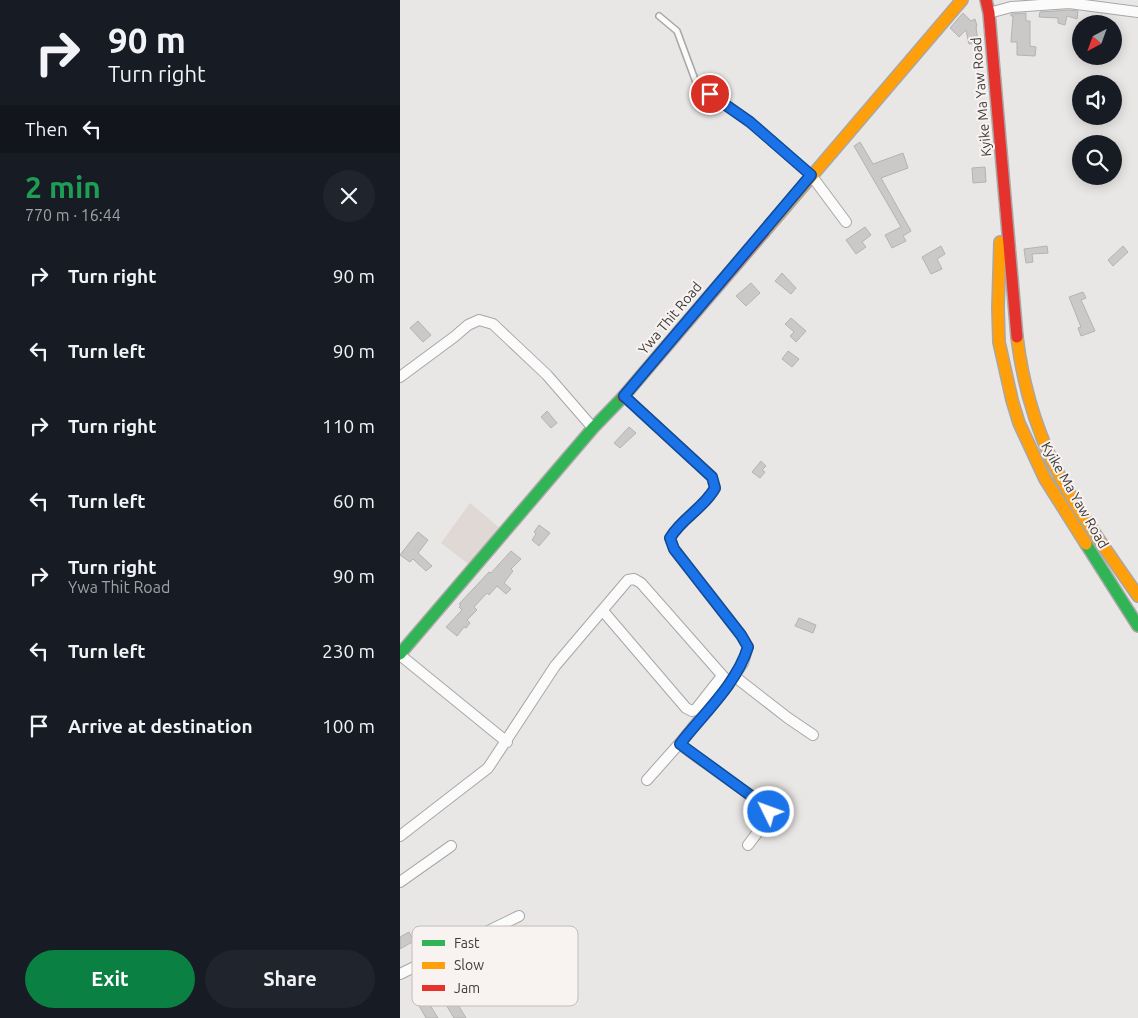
<!DOCTYPE html>
<meta charset="utf-8">
<style>
:root{--surface:#171b24;--page:#20242c;--text:#f1f3f6;--muted:#9ea1a6;--accent:#0b8043}
body{margin:0;font-family:Ubuntu,sans-serif;background:var(--page);color:var(--text);height:100vh;display:flex;flex-direction:column;font-size:19px;white-space:nowrap}
*{box-sizing:border-box;margin:0}
p{font-size:16px;color:var(--muted)}
.icon{flex:none;width:28px;height:28px;fill:none;stroke:currentColor;stroke-width:2;stroke-linecap:round;stroke-linejoin:round}
.map{position:relative;flex:1;overflow:hidden}
.panel{display:flex;flex-direction:column;background:var(--surface);width:400px}
.panel>*{flex:none}
.guide{background:#171b24;color:var(--text);overflow:hidden}
.needle{width:32px;rotate:221deg}
.tools{position:absolute;left:672px;top:15px;display:grid;gap:10px}
.tools a{display:grid;place-items:center;width:50px;height:50px;border-radius:50%;background:var(--surface);box-shadow:0 2px 12px #0003;font-size:25px}
.pin{position:absolute;display:grid;place-items:center;width:42px;height:42px;color:#fff;margin:-21px;border:2px solid #fff;border-radius:50%;box-shadow:0 1px 5px #0007}
.me{position:absolute;width:55px;margin:-28px;rotate:312deg;stroke-linejoin:round;filter:drop-shadow(0 0 4px #0008)}
.turn{display:flex;align-items:center;gap:18px;height:105px;padding:0 25px;font-size:22px}
.turn .icon{width:65px;height:65px;stroke-width:2.5}
.turn b{display:block;font-size:35px;line-height:42px}
.then{display:flex;align-items:center;height:48px;padding:0 25px;background:#0003;gap:10px;font-size:19px}
.round{display:grid;place-items:center;flex:none;width:52px;height:52px;border-radius:26px;background:var(--page)}
.head{display:flex;align-items:center;justify-content:space-between;height:85px;padding:0 25px}
h1{font-size:30px;font-weight:600;line-height:38px;color:#1e9e55}
.primary-button{display:flex;gap:10px;margin-top:auto;padding:10px 25px}
.primary-button a{flex:1;height:58px;border-radius:30px;background:var(--accent);color:#fff;font-size:20px;font-weight:600;line-height:58px;text-align:center}
.primary-button a+a{background:var(--page);color:var(--text)}
ul{padding:0;list-style:none}
li{display:flex;align-items:center;gap:15px;height:75px;padding:0 25px}
li div{flex:1}
li b{display:block;font-size:19px}
li em{font-style:normal}
main{display:flex;flex:1;min-height:0}
.map>svg:first-child{display:block}
.built{fill:#e0d8d5}
.building{fill:#cbc9c8;stroke:#b5b3b2}
.lines{fill:none;stroke-linecap:round;stroke-linejoin:round}
.lane-casing{stroke:#a9a7a6;stroke-width:8}
.street-casing{stroke:#a9a7a6;stroke-width:12}
.fast-casing{stroke:#a9a7a6;stroke-width:14}
.slow-casing{stroke:#a9a7a6;stroke-width:14}
.jam-casing{stroke:#a9a7a6;stroke-width:14}
.lane{stroke:#fcfbfb;stroke-width:5}
.street{stroke:#fcfbfb;stroke-width:10}
.fast{stroke:#30b455;stroke-width:11}
.slow{stroke:#ff9f0a;stroke-width:11}
.jam{stroke:#e5322d;stroke-width:11}
.route-casing{stroke:#114b97;stroke-width:12}
.route{stroke:#1a73e8;stroke-width:9}
.labels{text-anchor:middle;dominant-baseline:central;stroke-width:4;stroke-linejoin:round;paint-order:stroke}
.street-label{font-size:14px;fill:#3e3b3b;stroke:#f8f3f1}
.key{fill:#f8f3f1;stroke:#c0bcba;stroke-width:1}
.key-label{font-size:14px;fill:#3e3b3b}
</style>
<main>
<section class="panel">
<div class="guide">
<div class="turn"><svg class="icon" aria-label="right" viewBox="0 0 24 24"><path d="M7 20v-9h11M14 6l5 5-5 5"/></svg><div><b>90 m</b>Turn right</div></div>
<div class="then">Then<svg class="icon" aria-label="left" viewBox="0 0 24 24"><path d="M17 20v-9H6M10 6l-5 5 5 5"/></svg></div>
</div>
<div class="head"><div><h1>2 min</h1><p>770 m · 16:44</p></div><a class="round"><svg class="icon" aria-label="close" viewBox="0 0 24 24"><path d="M6 6l12 12M18 6L6 18"/></svg></a></div>
<ul>
<li><svg class="icon" aria-label="right" viewBox="0 0 24 24"><path d="M7 20v-9h11M14 6l5 5-5 5"/></svg><div><b>Turn right</b></div><em>90 m</em></li>
<li><svg class="icon" aria-label="left" viewBox="0 0 24 24"><path d="M17 20v-9H6M10 6l-5 5 5 5"/></svg><div><b>Turn left</b></div><em>90 m</em></li>
<li><svg class="icon" aria-label="right" viewBox="0 0 24 24"><path d="M7 20v-9h11M14 6l5 5-5 5"/></svg><div><b>Turn right</b></div><em>110 m</em></li>
<li><svg class="icon" aria-label="left" viewBox="0 0 24 24"><path d="M17 20v-9H6M10 6l-5 5 5 5"/></svg><div><b>Turn left</b></div><em>60 m</em></li>
<li><svg class="icon" aria-label="right" viewBox="0 0 24 24"><path d="M7 20v-9h11M14 6l5 5-5 5"/></svg><div><b>Turn right</b><p>Ywa Thit Road</p></div><em>90 m</em></li>
<li><svg class="icon" aria-label="left" viewBox="0 0 24 24"><path d="M17 20v-9H6M10 6l-5 5 5 5"/></svg><div><b>Turn left</b></div><em>230 m</em></li>
<li><svg class="icon" aria-label="arrive" viewBox="0 0 24 24"><path d="M6 21V4h12l-3 4 3 4H6"/></svg><div><b>Arrive at destination</b></div><em>100 m</em></li>
</ul>
<div class="primary-button"><a>Exit</a><a>Share</a></div>
</section>
<div class="map">
<svg width="738" height="1018" viewBox="0 0 738 1018">
<rect width="100%" height="100%" fill="#e9e7e5"/>
<path class="built" d="M70 503 102 530 71 566 41 543Z"/>
<path class="building" d="M669 10 678 11 677 19 667 16 665 25 658 23V18L639 17 640 12Z
M563 13 571 21 575 19 577 26H576L578 43 569 44 566 30 559 37 550 28Z
M626 13V21H630V46L636 47 635 56 617 55V42H611L613 16H611V14Z
M460 142 473 164 503 153 508 168 481 178 511 231 503 236 506 241 492 248 485 235 501 227 454 146Z
M585 167 586 182 573 183 572 168Z
M465 227 471 235 462 242 466 247 456 254 446 240Z
M541 246 545 254 537 259 542 269 531 274 522 257Z
M647 246 648 253 632 254 633 262 626 263 624 249Z
M723 246 728 252 713 266 708 260Z
M382 273 396 288 391 294 375 281Z
M351 283 360 293 346 306 336 296Z
M683 292 686 298 681 300 695 331 681 336 678 328 681 327 669 297Z
M391 318 406 331 396 342 390 336 394 332 385 324Z
M18 321 31 335 23 342 10 328Z
M388 351 399 359 392 367 382 359Z
M147 411 157 423 151 428 141 417Z
M229 427 236 433 220 448 214 443Z
M361 461 366 466 362 470 365 472 360 478 352 472Z
M139 525 150 533 139 546 132 540 136 534 134 532Z
M18 532 28 540 18 553 32 566 26 571 13 559 10 562 0 555Z
M111 551 121 559 111 569 113 571 104 583 111 589 106 594 97 586 89 595 87 593 74 607 77 610 67 620 70 623 66 628 64 627 57 636 46 627 62 610 59 607 61 605 59 604 89 572 91 573Z
M399 618 416 625 413 633 395 626Z
M9 932 14 941 0 949V937Z
M45 983 66 1018H54L36 988Z
M22 992 38 1018H26L14 997Z"/>
<g class="lines">
<defs>
<path id="lane" d="M259 16 277 31 297 85 350 122 411 175"/>
<path id="street" d="M589 13 611 7 669 3 738 12
M411 175 446 222
M0 377 54 337 68 325 79 320 93 324 147 375 193 428
M224 396 312 477 315 488C304 508 282 518 270 538L274 549 341 635 348 647 343 663 334 676 388 718 413 735
M203 611 286 708 292 711 296 709 322 676
M0 655 107 742
M279 744 365 806 369 811 366 821 348 845
M247 780 279 744 332 679
M0 836 88 768 155 666 228 580 234 579 241 583 329 683
M0 882 51 846
M0 974 119 916"/>
<path id="fast" d="M686 544 738 626
M0 654 193 428 223 397"/>
<path id="slow" d="M364 232 562 0
M600 242 598 308 599 342 612 400 619 423 645 479 686 544
M617 337C622 379 634 422 652 461 675 509 708 552 738 596"/>
<path id="jam" d="M586 0 589 13 617 337
M223 397 364 232"/>
</defs>
<use href="#lane" class="lane-casing"/>
<use href="#street" class="street-casing"/>
<use href="#fast" class="fast-casing"/>
<use href="#slow" class="slow-casing"/>
<use href="#jam" class="jam-casing"/>
<use href="#lane" class="lane"/>
<use href="#street" class="street"/>
<use href="#fast" class="fast"/>
<use href="#slow" class="slow"/>
<use href="#jam" class="jam"/>
</g>
<g class="lines">
<defs>
<path id="route" d="M310 94 350 122 411 175 224 396 312 477 315 488C304 508 282 518 270 538L274 549 341 635 348 647C336 685 304 713 280 744L365 806 369 812"/>
</defs>
<use href="#route" class="route-casing"/>
<use href="#route" class="route"/>
</g>
<g class="labels">
<g class="street-label">
<text transform="translate(581 97) rotate(-95)">Kyike Ma Yaw Road</text>
<text transform="translate(270 318) rotate(-50)">Ywa Thit Road</text>
<text transform="translate(675 495) rotate(60)">Kyike Ma Yaw Road</text>
</g>
</g>
<rect x="12" y="926" width="166" height="80" rx="8" class="key"/>
<rect x="22" y="940" width="23" height="6" fill="#30b455"/>
<rect x="22" y="962" width="23" height="7" fill="#ff9f0a"/>
<rect x="22" y="985" width="23" height="6" fill="#e5322d"/>
<g class="key-label">
<text x="54" y="948">Fast</text>
<text x="54" y="970">Slow</text>
<text x="54" y="993">Jam</text>
</g>
</svg>
<div class="tools">
<a><svg class="needle" viewBox="-14 -14 28 28"><path d="M0-13l5 13h-10z" fill="#e53935"/><path d="M0 13l5-13h-10z" fill="#9ea1a6"/></svg></a>
<a><svg class="icon" aria-label="sound" viewBox="0 0 24 24"><path d="M4 9h4l5-4v14l-5-4H4zM17 9q2 3 0 6"/></svg></a>
<a><svg class="icon" aria-label="search" viewBox="0 0 24 24"><circle cx="10" cy="10" r="6"/><path d="M15 15l6 6"/></svg></a>
</div>
<div class="pin" style="left:310px;top:94px;background:#d93025"><svg class="icon" aria-label="arrive" viewBox="0 0 24 24"><path d="M6 21V4h12l-3 4 3 4H6"/></svg></div>
<svg class="me" style="left:369px;top:812px" viewBox="-20 -20 40 40"><circle r="17" fill="#1a73e8" stroke="#fff" stroke-width="3"/><path d="M0-11L8 9 0 5-8 9z" fill="#fff"/></svg>
</div>
</main>
